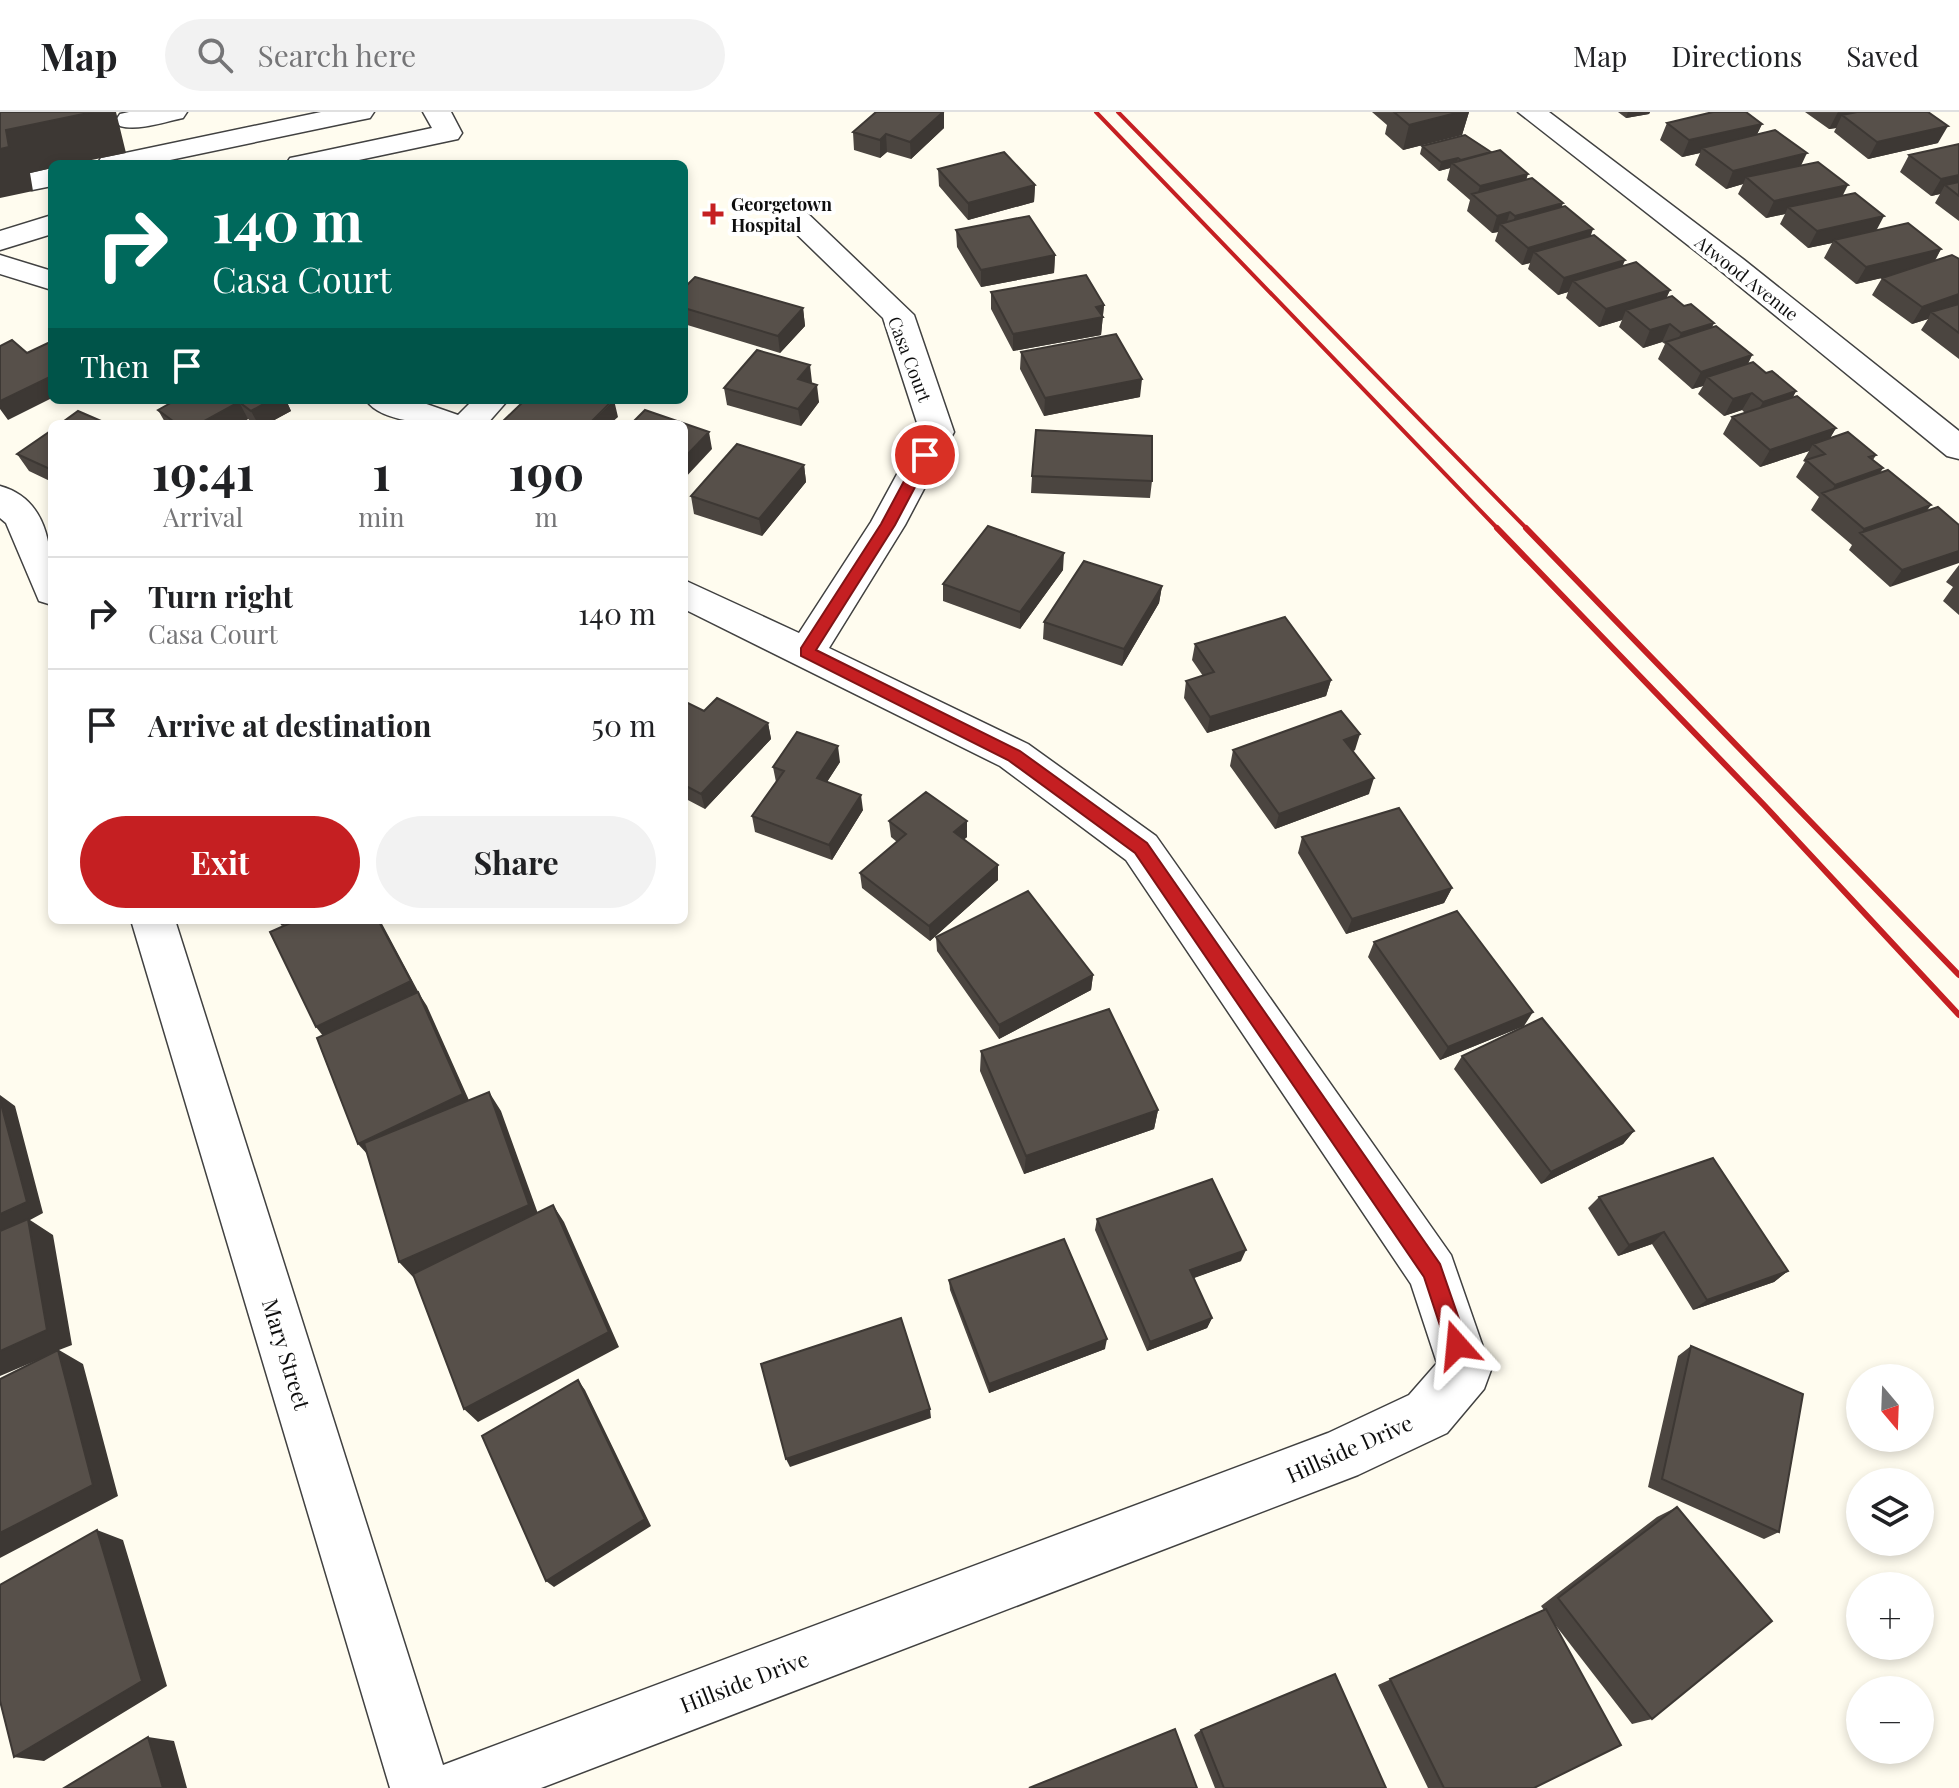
<!DOCTYPE html>
<meta charset="utf-8">
<style>
:root{--surface:#fff;--page:#f2f2f2;--text:#202124;--muted:#757577;--line:#e0e0e0;--accent:#c51f22}
body{margin:0;font-family:"Playfair Display",serif;background:var(--page);color:var(--text);height:100vh;display:flex;flex-direction:column;font-size:30px;white-space:nowrap}
*{box-sizing:border-box;margin:0}
p{font-size:26px;color:var(--muted)}
.icon{flex:none;width:44px;height:44px;fill:none;stroke:currentColor;stroke-width:2;stroke-linecap:round;stroke-linejoin:round}
.map{position:relative;flex:1;overflow:hidden}
.details{position:absolute;left:48px;top:308px;width:640px;height:504px;display:flex;flex-direction:column;background:var(--surface);border-radius:12px;box-shadow:0 4px 12px #0003}
.details>*{flex:none}
.hud{position:absolute;left:48px;top:48px;width:640px;height:244px;border-radius:12px;box-shadow:0 4px 12px #0003;background:#00695c;color:#fff;overflow:hidden}
.needle{width:52px;rotate:161deg}
.buttons{position:absolute;left:1846px;top:1252px;display:grid;gap:16px}
.buttons a{display:grid;place-items:center;width:88px;height:88px;border-radius:50%;background:var(--surface);box-shadow:0 4px 12px #0003;font-size:40px}
.pin{position:absolute;display:grid;place-items:center;width:68px;height:68px;color:#fff;margin:-34px;border:4px solid #fff;border-radius:50%;box-shadow:0 2px 8px #0007}
.me{position:absolute;width:88px;margin:-44px;rotate:342deg;stroke-linejoin:round;filter:drop-shadow(0 0 6px #0008)}
.turn{display:flex;align-items:center;gap:28px;height:168px;padding:0 32px;font-size:36px}
.turn .icon{width:104px;height:104px;stroke-width:2.5}
.turn b{display:block;font-size:56px;line-height:68px}
.then{display:flex;align-items:center;height:76px;padding:0 32px;background:#0003;gap:16px;font-size:30px}
.eta{display:flex;justify-content:space-evenly;align-items:center;height:136px;text-align:center}
.eta b{font-size:48px;font-weight:700;line-height:56px}
.action{display:flex;gap:16px;margin-top:auto;padding:16px 32px}
.action a{flex:1;height:92px;border-radius:48px;background:var(--accent);color:#fff;font-size:32px;font-weight:700;line-height:92px;text-align:center}
.action a+a{background:var(--page);color:var(--text)}
ul{padding:0;list-style:none}
li{display:flex;align-items:center;gap:24px;height:112px;padding:0 32px;border-top:2px solid var(--line)}
li div{flex:1}
li b{display:block;font-size:30px}
li em{font-style:normal}
header{display:flex;align-items:center;gap:48px;box-sizing:border-box;height:112px;padding:0 40px;background:var(--surface);border-bottom:2px solid var(--line)}
header strong{font-size:38px}
nav{display:flex;gap:44px;margin-inline-start:auto;font-size:28px}
.search{width:560px;height:72px;background:var(--page);display:flex;align-items:center;gap:20px;box-sizing:border-box;padding:0 28px;border-radius:44px;color:var(--muted);font-size:30px}
.map>svg:first-child{display:block}
.lines{fill:none;stroke-linecap:round;stroke-linejoin:round}
.minor-casing{stroke:#414141;stroke-width:3}
.minor{fill:#fff;fill-rule:evenodd}
.rail-far1{stroke:#c51f22;stroke-width:4}
.rail{stroke:#c51f22;stroke-width:6}
.wall{fill:#4b4540}
.shaded-wall{fill:#3d3834}
.building{fill:#57504a;stroke:#3d3834;stroke-width:2}
.route{fill:#c51f22;stroke:#801416;stroke-width:2}
.poi-dot{fill:#c51f22;stroke:#fff;stroke-width:3}
.labels{text-anchor:middle;dominant-baseline:central;stroke-width:8;stroke-linejoin:round;paint-order:stroke}
.far-poi-label{font-size:18px;font-weight:bold;fill:#0e0e0e;stroke:#fff;text-anchor:start}
.far-street-label{font-size:18px;fill:#0e0e0e;stroke:#fff}
.street-label{font-size:22px;fill:#0e0e0e;stroke:#fff}
</style>
<header>
<strong>Map</strong>
<div class="search"><svg class="icon" aria-label="search" viewBox="0 0 24 24"><circle cx="10" cy="10" r="6"/><path d="M15 15l6 6"/></svg>Search here</div>
<nav><a>Map</a><a>Directions</a><a>Saved</a></nav>
</header>
<div class="map">
<svg width="1959" height="1676" viewBox="0 0 1959 1676">
<rect width="100%" height="100%" fill="#fffcef"/>
<g class="lines">
<defs>
<path id="minor" d="M129 0H187L183 6C164 10 139 19 120 14L116 8 120 2Z
M321 0H374L370 6 360 8 151 52H97L101 46 111 44Z
M423 0H451L462 21 458 27 340 52H286L290 46 300 44 432 16Z
M1518 0H1549L1743 147 1959 319V347L1947 344 1721 159Z
M52 56V74L32 78 22 75 18 69 22 63Z
M793 94 803 97 914 203 954 320 905 413 829 536 1028 632 1156 724 1451 1143 1491 1258 1484 1277 1447 1321 1358 1363 541 1676H390L131 808H175L443 1653 1328 1321 1409 1283 1437 1251 1411 1172 1126 748 1000 654 684 497V468L799 521 871 410 920 320 883 206 783 109 778 103 783 97Z
M52 103V122L0 138V119Z
M0 143 52 159V178L0 162Z
M366 288H415L458 303 473 288H508L487 312C457 312 384 316 366 288Z
M0 374C54 389 52 448 52 493L39 489 6 411 0 406Z"/>
</defs>
<use href="#minor" class="minor-casing"/>
<use href="#minor" class="minor"/>
<path class="rail-far1" d="M1096 0 1499 418
M1118 0 1528 418"/>
<path class="rail" d="M1497 416 1764 693 1959 903
M1526 416 1959 863"/>
</g>
<path class="wall" d="M944 0V16L911 47 887 40 880 46 854 38 853 20Z
M1372 0H1469L1462 23 1403 38 1385 22 1387 13Z
M1618 0H1650L1649 2 1626 6Z
M1805 0H1928L1938 31 1868 47 1834 20 1836 16 1829 17Z
M1667 11 1762 12 1757 22 1842 83 1876 119 1941 137 1935 149 1959 147V247L1921 218 1928 207 1912 212 1872 183 1882 166 1856 172 1824 146 1832 131 1808 136 1780 112 1785 102 1766 106 1738 82 1743 72 1726 77 1695 53 1700 41 1682 45 1660 28Z
M1959 32V109L1935 91 1940 82 1931 84 1900 60 1909 43Z
M1422 34 1527 67 1562 95 1622 154 1670 178 1666 186 1752 243 1748 252 1766 261 1796 279 1793 285 1836 316 1830 326 1876 343 1873 348 1883 356 1880 360 1928 398 1959 413 1890 475 1849 438 1852 433 1811 398 1819 385 1796 365 1805 350 1803 349 1809 339 1760 355 1723 322 1732 305 1745 301 1742 298 1724 304 1698 282 1703 274 1692 277 1658 247 1665 232 1662 230 1643 236 1619 215 1622 208 1599 215 1566 186 1568 180 1558 183 1528 157 1530 151 1522 153 1495 129 1498 120 1492 121 1467 99 1470 88 1447 68 1450 56 1439 59 1420 42Z
M938 57 1035 73 1034 90 968 108 939 74Z
M956 118 1055 143 1054 161 981 175 957 135Z
M684 176 803 196 805 214 780 241 684 212Z
M991 180 1104 193 1101 223 1013 239 991 197Z
M1021 240 1140 285 1044 304 1020 257Z
M812 270 811 271 819 290 801 314 727 293 724 276Z
M176 288H286L291 299 267 312H254L248 307 240 312H166L158 298Z
M52 318V370L29 359 17 342Z
M804 353 806 370 762 424 694 402 691 384Z
M1032 364 1152 369 1150 386 1031 381Z
M1959 453V503L1943 489 1953 475 1946 470Z
M1063 458 1020 517 943 489V472Z
M1162 474 1159 491 1122 554 1043 527 1044 510Z
M1195 532 1331 568 1326 584 1207 621 1184 586 1186 569 1203 564 1192 548Z
M684 589 704 599 768 611 771 627 705 697 684 686Z
M1233 638H1355L1353 639 1369 682 1275 717 1230 654Z
M840 650 827 670 863 698 832 748 755 720 752 704 776 670 773 655Z
M889 709H967V725L963 728 998 768 930 829 862 776 860 761 897 730 891 725Z
M1302 725 1452 776 1444 791 1346 822 1298 741Z
M936 825 1093 863 1091 878 999 927 937 839Z
M1374 830 1524 914 1440 948 1368 845Z
M981 939 1158 998 1154 1017 1024 1062 980 959Z
M1462 944 1634 1019 1623 1032 1541 1072 1454 957Z
M1599 1085 1788 1159 1774 1170 1693 1198 1652 1132 1618 1144 1588 1096Z
M1097 1107 1241 1149 1193 1166 1212 1206 1207 1216 1147 1239 1095 1118Z
M949 1168 1105 1237 989 1281 950 1178Z
M1691 1234 1779 1420 1764 1427 1648 1375 1678 1244Z
M1677 1395 1652 1607 1632 1612 1553 1510 1534 1676H1428L1378 1573 1544 1498 1541 1494 1657 1405Z
M1201 1618 1386 1676H1215L1194 1623Z"/>
<path class="shaded-wall" d="M93 0H116L126 41 72 52H52V56L30 61 33 79 0 86V37L6 18Z
M944 0V16L911 47 910 30Z
M1460 0H1469L1462 23 1403 38 1409 13Z
M1628 0H1650L1649 2 1626 6Z
M1838 0H1894L1842 3 1836 16 1829 17Z
M1762 12 1754 29 1702 36 1700 41 1682 45 1689 28Z
M1948 14 1938 31 1868 47 1877 30Z
M886 22 887 40 880 46V28Z
M1807 41 1799 58 1746 65 1743 72 1726 77 1733 59Z
M1458 46 1456 54 1452 51 1450 56 1439 59 1441 50Z
M1528 62 1523 79 1476 86 1480 74Z
M1959 63V78L1945 73 1940 82 1931 84 1941 67Z
M1035 73 1034 90 968 108V91Z
M1848 73 1839 91 1788 95 1785 102 1766 106 1774 89Z
M1563 91 1557 108 1510 120 1515 104Z
M1510 100 1505 116 1500 112 1498 120 1492 121 1497 104Z
M1884 104 1875 121 1834 128 1832 131 1808 136 1817 119Z
M1593 117 1587 135 1534 140 1530 151 1522 153 1528 136Z
M1941 137 1931 154 1856 172 1866 155Z
M1055 143 1054 161 981 175V158Z
M1625 148 1618 166 1573 169 1568 180 1558 183 1564 166Z
M1670 178 1662 196 1626 198 1622 208 1599 215 1606 197Z
M1959 182V196L1931 200 1928 207 1912 212 1922 195Z
M1104 193 1101 223 1013 239V222Z
M803 196 805 214 780 241 778 224Z
M1714 211 1706 229 1674 237 1681 221Z
M1670 212 1662 230 1643 236 1650 218Z
M1752 243 1743 261 1707 265 1703 274 1692 277 1701 260Z
M810 253 812 270 800 285 798 267Z
M52 264V286L8 308 0 297V289Z
M1142 267 1140 285 1044 304 1045 286Z
M817 273 819 290 801 314 798 297Z
M1796 279 1787 296 1753 307 1763 290Z
M1752 281 1742 298 1724 304 1733 287Z
M271 288H286L291 299 267 312H258L251 299Z
M614 288 618 305 610 312H589Z
M239 290 248 307 240 312H199Z
M1836 316 1826 333 1813 332 1809 339 1760 355 1770 338Z
M709 320 712 337 684 367V346Z
M804 353 806 370 762 424 759 407Z
M1883 356 1872 374 1827 386 1835 373Z
M1931 393 1919 410 1861 422 1864 417Z
M1959 439V451L1890 475 1902 458Z
M1064 441 1063 458 1020 517V500Z
M1162 474 1159 491 1122 554 1124 537Z
M1331 568 1326 584 1207 621 1210 605Z
M768 611 771 627 705 697 701 682Z
M1360 622 1355 638 1339 644 1344 628Z
M838 634 840 650 819 682 817 666Z
M1374 666 1369 682 1275 717 1279 702Z
M861 683 863 698 832 748 829 733Z
M967 709V725L954 736V720Z
M998 753V768L930 829 929 814Z
M1452 776 1444 791 1346 822 1352 807Z
M277 808H296L282 814Z
M378 808H380L420 883 327 929 316 915Z
M1093 863 1091 878 999 927V913Z
M418 880 427 894 472 995 369 1044 358 1032Z
M1533 900 1524 914 1440 948 1448 935Z
M489 980 501 999 541 1110 414 1166 399 1150Z
M0 983 15 994 43 1101 30 1108 53 1123 72 1233 59 1238 83 1252 118 1384 0 1446V1421L59 1239 0 1264Z
M1158 998 1154 1017 1024 1062 1026 1044Z
M1634 1019 1623 1032 1541 1072 1551 1060Z
M553 1093 564 1110 619 1235 478 1310 464 1297Z
M1664 1120 1652 1132 1618 1144 1629 1133Z
M1246 1138 1241 1149 1186 1169 1190 1158Z
M1788 1159 1774 1170 1693 1198 1707 1188Z
M1212 1206 1207 1216 1147 1239 1150 1230Z
M1107 1227 1105 1237 989 1281V1272Z
M578 1268 585 1278 651 1414 554 1475 546 1469Z
M930 1297 931 1306 790 1355 786 1347Z
M97 1418 123 1428 167 1574 44 1649 14 1645Z
M148 1625 174 1629 187 1676H163Z"/>
<path class="building" d="M0 0H93L6 18 9 35 0 37Z
M876 0H943L910 30 886 22 880 28 853 20Z
M1394 0H1460L1409 13Z
M1713 0H1746L1762 12 1689 28 1667 11Z
M1857 0H1928L1948 14 1877 30 1842 3Z
M1775 18 1807 41 1733 59 1702 36Z
M1465 23 1491 40 1461 48 1458 46 1441 50 1422 34Z
M1959 32V63L1941 67 1909 43Z
M1500 38 1528 62 1480 74 1452 51Z
M1004 40 1035 73 968 91 938 57Z
M1818 50 1848 73 1774 89 1746 65Z
M1532 66 1563 91 1515 104 1510 100 1497 104 1472 82Z
M1959 70V84L1945 73Z
M1855 81 1884 104 1817 119 1788 95Z
M1565 94 1593 117 1528 136 1500 112Z
M1029 104 1055 143 981 158 956 118Z
M1908 111 1941 137 1866 155 1834 128Z
M1594 123 1625 148 1564 166 1534 140Z
M1952 143 1959 147V182L1922 195 1882 166Z
M1636 150 1670 178 1606 197 1573 169Z
M1086 163 1104 193 1096 195 1103 205 1013 222 991 180Z
M695 165 803 196 778 224 684 196V176Z
M1672 184 1684 194 1691 192 1714 211 1681 221 1670 212 1650 218 1626 198Z
M1959 192V221L1931 200Z
M1716 214 1752 243 1701 260 1666 230Z
M1116 222 1142 267 1045 286 1021 240Z
M12 228 27 241 52 229V264L0 289V234Z
M757 238 810 253 798 267 817 273 798 297 724 276Z
M1753 250 1766 261 1772 259 1796 279 1763 290 1752 281 1733 287 1707 265Z
M1797 284 1836 316 1770 338 1732 305Z
M176 288H271L251 299 239 290 199 312H177L158 298Z
M525 288H613L589 312H500Z
M645 298 709 320 684 346V312H631Z
M78 299 108 312H60Z
M52 318V358L17 342Z
M1036 318 1152 324V369L1032 364Z
M1848 320 1876 343 1869 345 1883 356 1835 373 1806 348 1825 342 1813 332Z
M737 332 804 353 759 407 691 384Z
M1888 358 1931 393 1864 417 1822 381Z
M1938 395 1959 413V439L1902 458 1860 421Z
M988 414 1064 441 1020 500 943 472Z
M1084 449 1162 474 1124 537 1044 510Z
M1285 505 1331 568 1210 605 1186 569 1214 560 1195 532Z
M717 586 768 611 701 682 684 673V589L704 599Z
M1341 599 1360 622 1344 628 1374 666 1279 702 1233 638Z
M797 620 838 634 817 666 861 683 829 733 752 704 784 659 773 655Z
M926 680 967 709 954 720 998 753 929 814 860 761 906 722 889 709Z
M1399 696 1452 776 1352 807 1302 725Z
M1028 779 1093 863 999 913 936 825Z
M1457 799 1533 900 1448 935 1374 830Z
M297 808H378L411 869 316 915 270 820Z
M418 880 463 982 358 1032 317 926Z
M1109 897 1158 998 1026 1044 981 939Z
M1542 906 1634 1019 1551 1060 1462 944Z
M489 980 529 1093 399 1150 364 1031Z
M0 988 27 1090 0 1102Z
M1713 1046 1788 1159 1707 1188 1664 1120 1629 1133 1599 1085Z
M1212 1067 1246 1138 1190 1158 1212 1206 1150 1230 1097 1107Z
M553 1093 609 1220 464 1297 413 1162Z
M28 1107 47 1218 0 1239V1119Z
M1064 1127 1107 1227 989 1272 949 1168Z
M901 1206 930 1297 786 1347 761 1252Z
M1691 1234 1803 1282 1779 1420 1662 1367Z
M58 1238 93 1373 0 1421V1267Z
M578 1268 645 1407 546 1469 482 1324Z
M1677 1395 1772 1509 1652 1607 1558 1486Z
M97 1418 142 1569 14 1645 0 1589V1473Z
M1546 1497 1621 1633 1534 1676H1444L1390 1567Z
M1335 1562 1386 1676H1224L1201 1618Z
M1175 1617 1197 1676H1029Z
M148 1625 163 1676H64Z"/>
<path class="route" d="M925 339 932 343 895 413 816 538 1020 639 1147 731 1440 1152 1468 1233 1464 1241 1457 1244 1449 1241 1424 1165 1135 741 1008 648 801 544V536L881 412 918 343Z"/>
<path class="poi-dot" d="M709 90h8v8h8v8h-8v8h-8v-8h-8v-8h8z"/>
<g class="labels">
<g class="far-poi-label">
<text x="731" y="92">Georgetown<tspan x="731" dy="21">Hospital</tspan></text>
</g>
<g class="far-street-label">
<text transform="translate(1747 166) rotate(38)">Atwood Avenue</text>
<text transform="translate(910 247) rotate(69)">Casa Court</text>
</g>
<g class="street-label">
<text transform="translate(287 1242) rotate(73)">Mary Street</text>
<text transform="translate(1349 1336) rotate(-24)">Hillside Drive</text>
<text transform="translate(744 1569) rotate(-21)">Hillside Drive</text>
</g>
</g>
</svg>
<div class="buttons">
<a><svg class="needle" viewBox="-14 -14 28 28"><path d="M0-13l5 13h-10z" fill="#e53935"/><path d="M0 13l5-13h-10z" fill="#757577"/></svg></a>
<a><svg class="icon" aria-label="layers" viewBox="0 0 24 24"><path d="M12 4l9 5-9 5-9-5zM3 14l9 5 9-5"/></svg></a>
<a>+</a>
<a>−</a>
</div>
<div class="pin" style="left:925px;top:343px;background:#d93025"><svg class="icon" aria-label="arrive" viewBox="0 0 24 24"><path d="M6 21V4h12l-3 4 3 4H6"/></svg></div>
<svg class="me" style="left:1457px;top:1233px" viewBox="-20 -20 40 40"><path d="M0-17L14 15 0 8-14 15z" fill="#c51f22" stroke="#fff" stroke-width="4"/></svg>
<div class="hud">
<div class="turn"><svg class="icon" aria-label="right" viewBox="0 0 24 24"><path d="M7 20v-9h11M14 6l5 5-5 5"/></svg><div><b>140 m</b>Casa Court</div></div>
<div class="then">Then<svg class="icon" aria-label="arrive" viewBox="0 0 24 24"><path d="M6 21V4h12l-3 4 3 4H6"/></svg></div>
</div>
<section class="details">
<div class="eta">
<div><b>19:41</b><p>Arrival</p></div>
<div><b>1</b><p>min</p></div>
<div><b>190</b><p>m</p></div>
</div>
<ul>
<li><svg class="icon" aria-label="right" viewBox="0 0 24 24"><path d="M7 20v-9h11M14 6l5 5-5 5"/></svg><div><b>Turn right</b><p>Casa Court</p></div><em>140 m</em></li>
<li><svg class="icon" aria-label="arrive" viewBox="0 0 24 24"><path d="M6 21V4h12l-3 4 3 4H6"/></svg><div><b>Arrive at destination</b></div><em>50 m</em></li>
</ul>
<div class="action"><a>Exit</a><a>Share</a></div>
</section>
</div>
